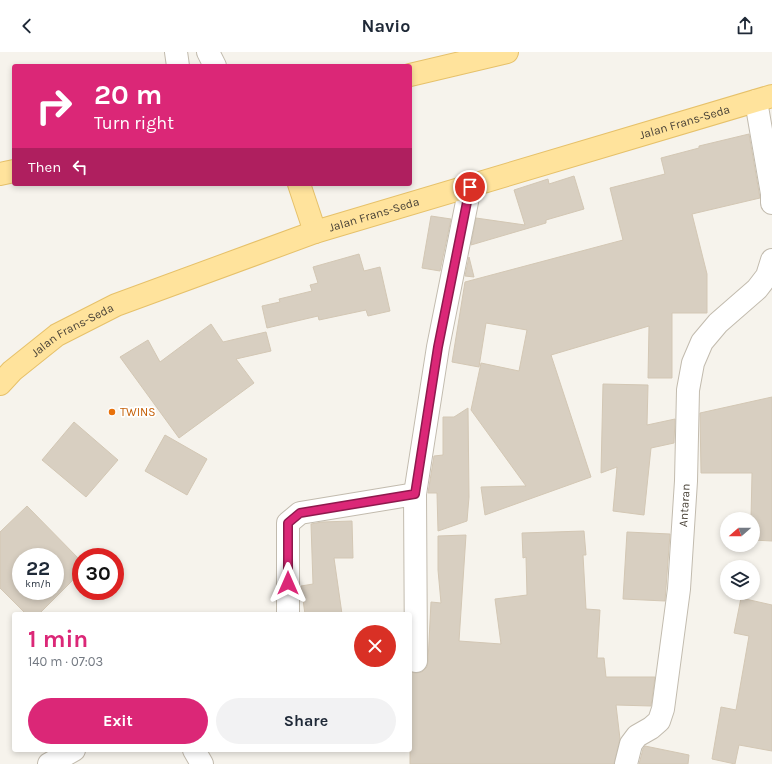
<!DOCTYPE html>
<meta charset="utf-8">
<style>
:root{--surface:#fff;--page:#f2f2f3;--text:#1f2937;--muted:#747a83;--accent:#db2777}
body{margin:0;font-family:Karla,sans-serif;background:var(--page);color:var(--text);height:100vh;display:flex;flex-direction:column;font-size:15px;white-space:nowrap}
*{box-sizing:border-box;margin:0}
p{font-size:13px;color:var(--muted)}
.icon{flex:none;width:22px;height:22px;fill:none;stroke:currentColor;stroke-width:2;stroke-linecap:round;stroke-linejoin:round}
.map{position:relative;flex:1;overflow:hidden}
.panel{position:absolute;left:12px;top:560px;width:400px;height:140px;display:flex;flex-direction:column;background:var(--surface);border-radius:4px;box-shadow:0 2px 6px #0003}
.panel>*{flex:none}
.hud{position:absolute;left:12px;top:12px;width:400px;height:122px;border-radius:4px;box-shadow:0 2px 6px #0003;background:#db2777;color:#fff;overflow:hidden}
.needle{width:26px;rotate:250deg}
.fabs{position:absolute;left:720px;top:460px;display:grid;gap:8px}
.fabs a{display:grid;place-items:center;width:40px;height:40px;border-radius:50%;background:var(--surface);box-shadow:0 2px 6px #0003;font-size:20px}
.speed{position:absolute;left:12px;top:496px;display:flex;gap:8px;font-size:20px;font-weight:700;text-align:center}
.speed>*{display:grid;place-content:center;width:52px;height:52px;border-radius:50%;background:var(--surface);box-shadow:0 2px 6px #0003;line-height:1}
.speed small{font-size:10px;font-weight:400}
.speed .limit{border:6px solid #d22;background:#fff;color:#111}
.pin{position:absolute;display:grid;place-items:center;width:34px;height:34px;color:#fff;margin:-17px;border:2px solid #fff;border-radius:50%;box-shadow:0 1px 4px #0007}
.me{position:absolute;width:44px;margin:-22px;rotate:0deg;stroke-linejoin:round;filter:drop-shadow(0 0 3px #0008)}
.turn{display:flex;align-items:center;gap:14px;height:84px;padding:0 16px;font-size:18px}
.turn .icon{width:52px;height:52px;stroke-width:2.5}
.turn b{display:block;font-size:28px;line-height:34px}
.then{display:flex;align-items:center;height:38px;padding:0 16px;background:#0003;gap:8px;font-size:15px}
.round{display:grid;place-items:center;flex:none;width:42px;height:42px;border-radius:21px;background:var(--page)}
.overview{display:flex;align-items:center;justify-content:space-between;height:68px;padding:0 16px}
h1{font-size:24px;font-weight:700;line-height:30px;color:var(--accent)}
.cta{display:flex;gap:8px;margin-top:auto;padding:8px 16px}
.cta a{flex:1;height:46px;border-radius:24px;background:var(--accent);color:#fff;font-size:16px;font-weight:700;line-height:46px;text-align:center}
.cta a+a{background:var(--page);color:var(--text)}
header{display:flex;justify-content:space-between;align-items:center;height:52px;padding:0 16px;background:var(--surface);font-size:18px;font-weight:700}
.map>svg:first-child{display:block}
.building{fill:#d8cfc1;stroke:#d3c7b4;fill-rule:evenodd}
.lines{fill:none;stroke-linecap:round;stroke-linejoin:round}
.minor-casing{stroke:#c2bbae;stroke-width:24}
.major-casing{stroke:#e6c16a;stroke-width:24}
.minor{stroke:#fff;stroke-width:22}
.major{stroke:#ffe39c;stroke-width:22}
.route-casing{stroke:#8e194d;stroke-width:10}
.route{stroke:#db2777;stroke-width:7}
.food-dot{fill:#e8710a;stroke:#fff;stroke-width:1.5}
.labels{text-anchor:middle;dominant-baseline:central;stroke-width:3.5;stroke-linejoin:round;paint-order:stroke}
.street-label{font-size:12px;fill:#4b4439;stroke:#fff}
.food-label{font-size:12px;fill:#c56008;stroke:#fff;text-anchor:start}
</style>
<header><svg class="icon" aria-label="back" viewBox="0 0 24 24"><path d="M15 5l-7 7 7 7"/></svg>Navio<svg class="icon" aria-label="share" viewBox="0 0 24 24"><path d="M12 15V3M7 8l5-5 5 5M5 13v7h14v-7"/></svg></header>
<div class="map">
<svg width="772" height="712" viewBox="0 0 772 712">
<rect width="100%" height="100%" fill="#f6f3ec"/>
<path class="building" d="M749 82 760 146 692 162 707 222V261H672V326H648L649 274 551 303 591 425 485 463 481 435 526 434 471 358 481 311 519 319 527 278 486 271 479 315 452 310 465 230 623 188 610 136 665 122 661 106 699 96V94Z
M574 124 584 157 546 168V171L471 193 476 166 525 173 514 138 548 127 549 132Z
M431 164 451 167 440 219 422 216Z
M359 202 364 219 380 215 390 259 368 264 366 258 319 268 318 264 267 276 262 254 280 250 279 247 312 239 310 233 318 231 313 215Z
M469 205 474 225 465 224Z
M211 272 223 290 266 280 271 299 236 307 254 331 179 386 120 305 148 288 160 310Z
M603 332 648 333 647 373 675 367 674 391 651 396 644 463 613 459 617 415 601 421Z
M772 345V489L753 488V467H751L752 421H701L700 361Z
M468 356 469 445 467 469 438 479 437 441H428L434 404 443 403V365H454Z
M74 370 118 408 86 445 42 408Z
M165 383 207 407 187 443 145 419Z
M27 454 81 509V520L39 562H26L0 536V480ZM21 505H55V539H21Z
M352 469 353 506H334L342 562H305L301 534 313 532 311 472 322 470Z
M584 479 586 503H583L586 557 600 558 597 606H604L606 625H655L651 654 616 653 620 687 614 712H410V620L416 621 422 620 427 615 428 609 431 550 441 551 438 518V484L466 483 459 589 501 592 495 547 527 543 526 505 523 506 522 481Z
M627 480 670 482 665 549 623 547Z
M741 546 772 553V699L739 693 735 712 712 707 721 655 736 658 749 584 734 581Z
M645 694 689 703 688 712H639L643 697Z"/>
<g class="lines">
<defs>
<g id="minor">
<path d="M176 0 178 14"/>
<path d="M208 0 215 14"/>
<path d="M756 49 772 142V151"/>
<path d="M288 562V471L300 461 415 442"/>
<path d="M416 609 415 442 438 295 470 135"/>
<path d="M194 698 202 712"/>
<path d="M49 712 74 698"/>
<path id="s1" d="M626 712 631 692 637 684 651 676 659 669 663 657 679 537 686 429 688 338 693 311 702 290 718 271 757 237 767 224 772 208"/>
</g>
<g id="major">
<path d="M410 23 507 0"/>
<path d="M0 122 14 119"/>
<path d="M299 132 315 180"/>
<path id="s2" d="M0 332 12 319 57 283 116 253 315 180 772 44"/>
</g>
</defs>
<use href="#minor" class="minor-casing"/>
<use href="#major" class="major-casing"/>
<use href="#minor" class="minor"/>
<use href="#major" class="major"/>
</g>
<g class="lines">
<defs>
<path id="route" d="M288 531V471L300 461 415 442 438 295 470 135"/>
</defs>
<use href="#route" class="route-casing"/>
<use href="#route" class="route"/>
</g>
<circle class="food-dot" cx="112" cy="360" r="4"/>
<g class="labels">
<g class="street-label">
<text stroke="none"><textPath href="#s2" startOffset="739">Jalan Frans-Seda</textPath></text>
<text stroke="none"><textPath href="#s2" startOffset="415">Jalan Frans-Seda</textPath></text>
<text stroke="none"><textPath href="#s2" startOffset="91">Jalan Frans-Seda</textPath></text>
<text stroke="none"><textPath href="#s1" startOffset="275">Antaran</textPath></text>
</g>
<g class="food-label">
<text x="120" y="360">TWINS</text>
</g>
</g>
</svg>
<div class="fabs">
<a><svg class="needle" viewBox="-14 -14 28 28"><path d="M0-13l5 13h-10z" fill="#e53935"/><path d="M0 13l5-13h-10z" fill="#747a83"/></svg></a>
<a><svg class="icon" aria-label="layers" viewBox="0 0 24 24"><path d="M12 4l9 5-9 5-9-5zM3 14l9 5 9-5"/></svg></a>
</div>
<div class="speed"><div>22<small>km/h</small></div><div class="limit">30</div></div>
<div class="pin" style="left:470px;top:135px;background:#d93025"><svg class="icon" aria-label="arrive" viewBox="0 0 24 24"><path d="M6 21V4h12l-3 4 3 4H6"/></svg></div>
<svg class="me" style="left:288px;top:531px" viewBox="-20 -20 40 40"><path d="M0-17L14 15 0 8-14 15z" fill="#db2777" stroke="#fff" stroke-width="4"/></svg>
<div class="hud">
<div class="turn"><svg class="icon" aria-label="right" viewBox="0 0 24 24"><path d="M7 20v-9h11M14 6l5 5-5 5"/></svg><div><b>20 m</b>Turn right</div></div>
<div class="then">Then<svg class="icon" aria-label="left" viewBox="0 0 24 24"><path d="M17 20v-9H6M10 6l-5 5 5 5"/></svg></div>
</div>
<section class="panel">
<div class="overview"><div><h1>1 min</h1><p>140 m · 07:03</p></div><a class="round" style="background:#d93025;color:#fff"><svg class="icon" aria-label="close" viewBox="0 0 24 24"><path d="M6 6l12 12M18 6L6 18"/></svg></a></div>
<div class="cta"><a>Exit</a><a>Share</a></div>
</section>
</div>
